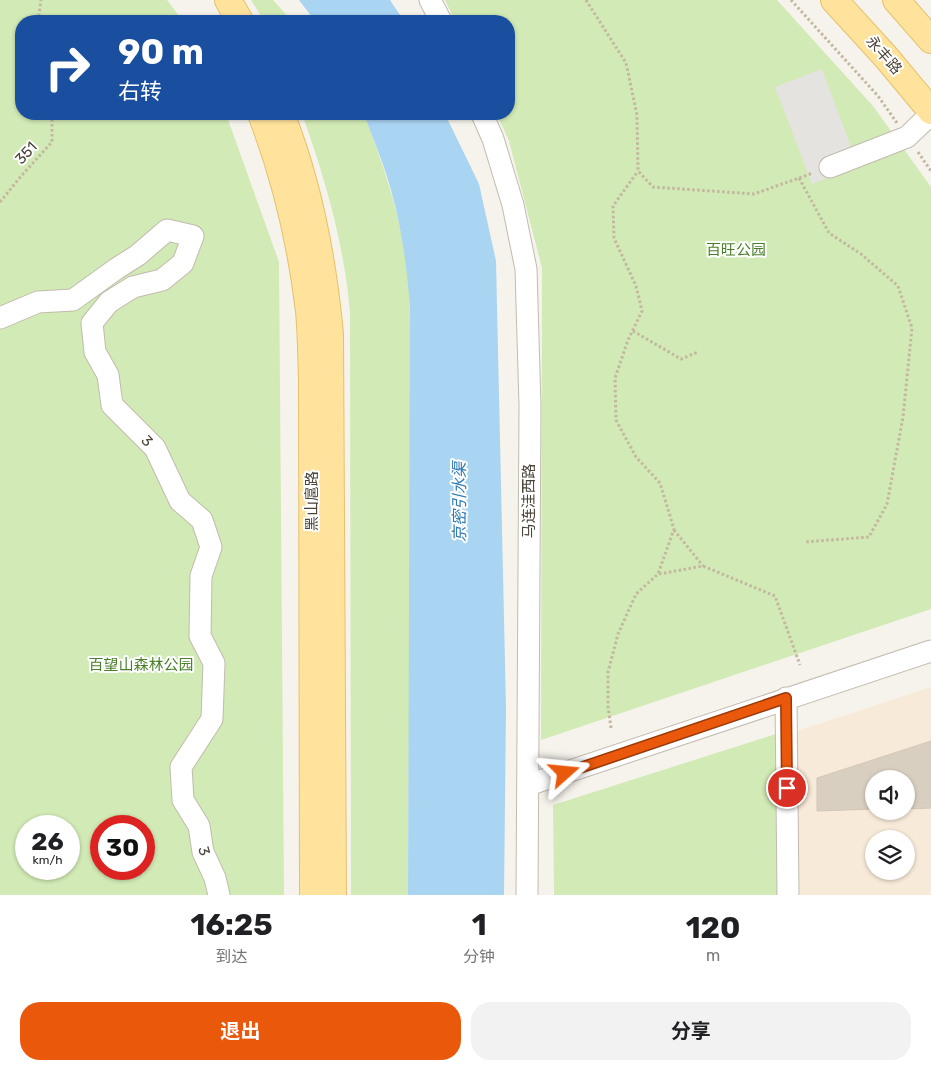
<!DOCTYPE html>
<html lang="zh">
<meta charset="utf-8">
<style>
:root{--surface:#fff;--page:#f2f2f2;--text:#202124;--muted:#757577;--accent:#ea580c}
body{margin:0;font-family:Rubik,"Noto Sans SC",sans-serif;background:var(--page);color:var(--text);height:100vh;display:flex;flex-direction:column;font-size:19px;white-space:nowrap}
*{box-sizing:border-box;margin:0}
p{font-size:16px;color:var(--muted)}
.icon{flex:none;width:28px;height:28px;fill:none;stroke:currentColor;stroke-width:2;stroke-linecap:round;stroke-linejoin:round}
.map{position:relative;height:895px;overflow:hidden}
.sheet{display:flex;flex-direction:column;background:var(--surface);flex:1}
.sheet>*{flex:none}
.guide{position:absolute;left:15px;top:15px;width:500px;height:105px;border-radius:20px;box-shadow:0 1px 4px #0004;background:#1a4fa0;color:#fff;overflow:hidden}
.tools{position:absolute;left:865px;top:770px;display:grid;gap:10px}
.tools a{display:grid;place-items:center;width:50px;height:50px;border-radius:50%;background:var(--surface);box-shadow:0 1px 4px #0004;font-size:25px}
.speed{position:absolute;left:15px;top:815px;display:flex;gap:10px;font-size:25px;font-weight:700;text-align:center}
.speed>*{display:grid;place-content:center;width:65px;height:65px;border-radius:50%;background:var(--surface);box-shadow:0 1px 4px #0004;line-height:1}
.speed small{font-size:12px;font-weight:400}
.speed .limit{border:8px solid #d22;background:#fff;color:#111}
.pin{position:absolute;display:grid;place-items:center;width:42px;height:42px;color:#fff;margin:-21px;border:2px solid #fff;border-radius:50%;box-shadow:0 1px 5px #0007}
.me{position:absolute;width:55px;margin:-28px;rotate:72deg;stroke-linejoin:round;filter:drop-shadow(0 0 4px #0008)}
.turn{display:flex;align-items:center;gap:18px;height:105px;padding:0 20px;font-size:22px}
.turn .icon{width:65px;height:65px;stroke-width:2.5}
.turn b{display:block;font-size:35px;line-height:42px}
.eta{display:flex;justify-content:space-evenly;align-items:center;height:85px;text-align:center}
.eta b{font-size:30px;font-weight:700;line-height:35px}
.action{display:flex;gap:10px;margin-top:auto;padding:10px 20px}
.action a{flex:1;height:58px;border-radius:20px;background:var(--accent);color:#fff;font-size:20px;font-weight:700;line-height:58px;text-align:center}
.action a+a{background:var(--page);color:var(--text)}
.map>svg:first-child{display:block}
.commercial{fill:#f7ead8;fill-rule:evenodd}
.green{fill:#d2eab5;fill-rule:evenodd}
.parking{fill:#e5e3e0}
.water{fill:#a9d4f2}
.building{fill:#d8cfc1;stroke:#d3c7b4}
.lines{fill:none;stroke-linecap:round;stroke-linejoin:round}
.minor-casing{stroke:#c2bbae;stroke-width:23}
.major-casing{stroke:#e6c16a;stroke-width:28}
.path{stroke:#c4b79f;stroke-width:3;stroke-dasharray:2.5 2.5;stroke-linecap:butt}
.minor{stroke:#fff;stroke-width:21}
.major{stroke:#ffe39c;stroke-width:26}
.route-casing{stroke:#983908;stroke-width:12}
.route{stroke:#ea580c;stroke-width:9}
.labels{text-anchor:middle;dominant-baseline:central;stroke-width:4;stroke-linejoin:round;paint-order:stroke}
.street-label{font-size:15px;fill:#4b4439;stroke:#fff}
.park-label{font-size:15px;fill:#4a7f2a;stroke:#fff}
.water-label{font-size:16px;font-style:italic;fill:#2e7ab2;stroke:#fff}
</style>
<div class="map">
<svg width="931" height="895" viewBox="0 0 931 895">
<rect width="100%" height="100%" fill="#f6f3ec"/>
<path class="commercial" d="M931 687V895H781L779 737ZM874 779H906V811H874ZM874 839H906V871H874Z"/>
<path class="green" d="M0 0H167L183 21H21V114H226L279 262 284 895H0ZM26 826H69V869H26ZM101 826H144V869H101Z
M251 0H273L292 21H264Z
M445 0H777L873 106 931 187V609L541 740 542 268 509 141 497 114H509V21H455Z
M302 114H364C383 164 400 214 407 267 411 299 410 331 411 363L408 895H351L350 312C344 243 325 178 302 114Z
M779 733 781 895H554L553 805Z"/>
<path class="parking" d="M822 69 858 166 812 184 775 87Z"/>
<path class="water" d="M299 0H390L404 21H315Z
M364 114H445L479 184 496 261 506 708 504 895H408L410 308C407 268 402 229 391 190 384 164 373 139 364 114Z"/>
<path class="building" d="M931 741V808L906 809V779H874V809L817 811V778Z"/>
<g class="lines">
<defs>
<path id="minor" d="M430 0 441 21
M482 114 493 139 513 205 526 269 530 406 527 895
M830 167 907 137 931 114
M0 318 38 302 73 300 116 269 138 255 167 230 193 236 183 263 162 280 133 287 109 302 92 323 95 352 108 375 112 405 155 448 180 501 202 520 211 547 201 576 200 636 214 663 212 719 181 767 183 800 199 826 203 852 215 878 219 895
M786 698 788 895
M528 785 931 651"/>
<path id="major" d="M228 0 240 21
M834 0 886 57 931 111
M896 0 931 40
M261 114C285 176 301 244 309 311 311 332 311 354 312 376L313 895
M281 114C309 184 323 260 330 334L333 895"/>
</defs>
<use href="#minor" class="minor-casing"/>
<use href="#major" class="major-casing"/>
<path class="path" d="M586 0 626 63 637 115 638 171 653 187 754 194 813 173
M791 0 878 96 897 123
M38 21 41 0
M918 152 931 171
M799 178 829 233 861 254 898 286 912 328 903 417 887 504 869 537 804 542
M0 202 22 175 52 142V114
M633 331 681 359 698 352
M674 530 703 566
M659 574 703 566 775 596 800 665
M611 728 608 706V672L618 634 636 594 658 574 674 529 660 483 636 457 616 420 615 378 628 340 642 311 636 286 614 238 613 206 638 171"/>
<use href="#minor" class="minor"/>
<use href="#major" class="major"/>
</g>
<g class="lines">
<defs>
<path id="route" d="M565 773 786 698 787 788"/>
</defs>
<use href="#route" class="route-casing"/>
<use href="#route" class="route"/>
</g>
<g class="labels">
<g class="street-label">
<text transform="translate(884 55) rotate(49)">永丰路</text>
<text transform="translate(26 153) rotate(-47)">351</text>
<text transform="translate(147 441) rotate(47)">3</text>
<text transform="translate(312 501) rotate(-90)">黑山扈路</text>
<text transform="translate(529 501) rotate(-90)">马连洼西路</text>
<text transform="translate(204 851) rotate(74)">3</text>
</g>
<g class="park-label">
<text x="736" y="250">百旺公园</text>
<text x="141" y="665">百望山森林公园</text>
</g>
<g class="water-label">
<text transform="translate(459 502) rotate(-90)">京密引水渠</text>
</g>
</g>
</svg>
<div class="tools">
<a><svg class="icon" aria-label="sound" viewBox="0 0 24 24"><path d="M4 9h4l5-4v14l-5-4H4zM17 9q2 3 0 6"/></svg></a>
<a><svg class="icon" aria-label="layers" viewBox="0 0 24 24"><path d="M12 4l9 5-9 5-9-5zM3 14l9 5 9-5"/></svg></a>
</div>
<div class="speed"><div>26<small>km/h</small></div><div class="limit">30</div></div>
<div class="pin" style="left:787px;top:788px;background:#d93025"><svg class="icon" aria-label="arrive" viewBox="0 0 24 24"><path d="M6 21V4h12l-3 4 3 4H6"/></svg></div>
<svg class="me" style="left:565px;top:773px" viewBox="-20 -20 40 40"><path d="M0-17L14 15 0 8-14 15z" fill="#ea580c" stroke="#fff" stroke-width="4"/></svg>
<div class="guide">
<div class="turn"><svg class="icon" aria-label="right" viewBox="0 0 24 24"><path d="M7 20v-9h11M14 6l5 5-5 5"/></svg><div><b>90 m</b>右转</div></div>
</div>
</div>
<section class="sheet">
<div class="eta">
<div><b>16:25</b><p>到达</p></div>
<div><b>1</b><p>分钟</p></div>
<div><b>120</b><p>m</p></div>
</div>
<div class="action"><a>退出</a><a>分享</a></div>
</section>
